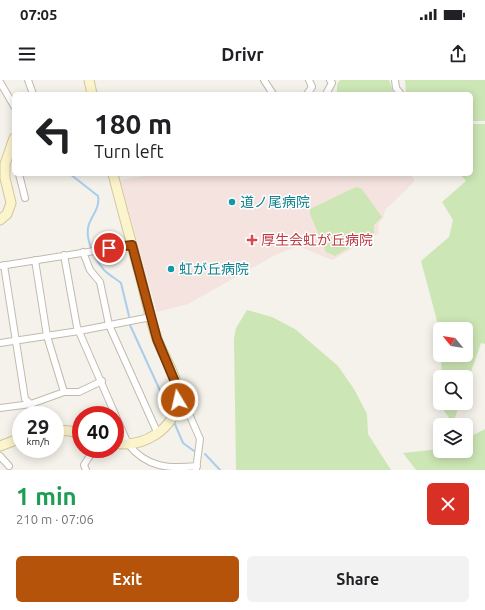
<!DOCTYPE html>
<meta charset="utf-8">
<style>
:root{--surface:#fff;--page:#f2f2f2;--text:#202124;--muted:#757577;--accent:#b45309}
body{margin:0;font-family:Ubuntu,"Noto Sans JP",sans-serif;background:var(--page);color:var(--text);height:100vh;display:flex;flex-direction:column;font-size:15px;white-space:nowrap}
*{box-sizing:border-box;margin:0}
p{font-size:13px;color:var(--muted)}
.icon{flex:none;width:22px;height:22px;fill:none;stroke:currentColor;stroke-width:2;stroke-linecap:round;stroke-linejoin:round}
.map{position:relative;height:390px;overflow:hidden}
.side{display:flex;flex-direction:column;background:var(--surface);flex:1}
.side>*{flex:none}
.guide{position:absolute;left:12px;top:12px;width:461px;height:84px;border-radius:6px;box-shadow:0 2px 10px #0003;background:#fff;color:var(--text);overflow:hidden}
.needle{width:26px;rotate:300deg}
.fabs{position:absolute;left:433px;top:242px;display:grid;gap:8px}
.fabs a{display:grid;place-items:center;width:40px;height:40px;border-radius:6px;background:var(--surface);box-shadow:0 2px 10px #0003;font-size:20px}
.speed{position:absolute;left:12px;top:326px;display:flex;gap:8px;font-size:20px;font-weight:700;text-align:center}
.speed>*{display:grid;place-content:center;width:52px;height:52px;border-radius:50%;background:var(--surface);box-shadow:0 2px 10px #0003;line-height:1}
.speed small{font-size:10px;font-weight:400}
.speed .limit{border:6px solid #d22;background:#fff;color:#111}
.pin{position:absolute;display:grid;place-items:center;width:34px;height:34px;color:#fff;margin:-17px;border:2px solid #fff;border-radius:50%;box-shadow:0 1px 4px #0007}
.me{position:absolute;width:44px;margin:-22px;rotate:351deg;stroke-linejoin:round;filter:drop-shadow(0 0 3px #0008)}
.turn{display:flex;align-items:center;gap:14px;height:84px;padding:0 16px;font-size:18px}
.turn .icon{width:52px;height:52px;stroke-width:2.5}
.turn b{display:block;font-size:28px;line-height:34px}
.round{display:grid;place-items:center;flex:none;width:42px;height:42px;border-radius:6px;background:var(--page)}
.overview{display:flex;align-items:center;justify-content:space-between;height:68px;padding:0 16px}
h1{font-size:24px;font-weight:700;line-height:30px;color:#1e9e55}
.primary-button{display:flex;gap:8px;margin-top:auto;padding:8px 16px}
.primary-button a{flex:1;height:46px;border-radius:6px;background:var(--accent);color:#fff;font-size:16px;font-weight:700;line-height:46px;text-align:center}
.primary-button a+a{background:var(--page);color:var(--text)}
.status{display:flex;justify-content:space-between;align-items:center;height:28px;padding:0 20px;background:var(--surface);direction:ltr}
.status svg{height:11px;fill:currentColor}
header{display:flex;justify-content:space-between;align-items:center;height:52px;padding:0 16px;background:var(--surface);font-size:18px;font-weight:700}
.map>svg:first-child{display:block}
.medical{fill:#f4e3df}
.green{fill:#cde6b5}
.lines{fill:none;stroke-linecap:round;stroke-linejoin:round}
.stream{stroke:#aacdee;stroke-width:2}
.street-casing{stroke:#c0bbad;stroke-width:8}
.secondary-casing{stroke:#d2c79c;stroke-width:11}
.street{stroke:#fff;stroke-width:6}
.secondary{stroke:#fcf4cd;stroke-width:9}
.route-casing{stroke:#753606;stroke-width:10}
.route{stroke:#b45309;stroke-width:7}
.culture-dot{fill:#0f9aa8;stroke:#fff;stroke-width:1.5}
.health-dot{fill:#e0444e;stroke:#fff;stroke-width:1.5}
.labels{text-anchor:middle;dominant-baseline:central;stroke-width:3;stroke-linejoin:round;paint-order:stroke}
.culture-label{font-size:14px;fill:#0d838f;stroke:#fff;text-anchor:start}
.health-label{font-size:14px;fill:#be3a42;stroke:#fff;text-anchor:start}
</style>
<div class="status"><b>07:05</b><svg viewBox="0 0 49 12"><path d="M0 12V9h3v3zM5 12V6h3v6zM10 12V3h3v9zM15 12V0h3v12zM26 1h20v11H26zM47 4h2v5h-2z"/></svg></div>
<header><svg class="icon" aria-label="menu" viewBox="0 0 24 24"><path d="M4 6h16M4 12h16M4 18h16"/></svg>Drivr<svg class="icon" aria-label="share" viewBox="0 0 24 24"><path d="M12 15V3M7 8l5-5 5 5M5 13v7h14v-7"/></svg></header>
<div class="map">
<svg width="485" height="390" viewBox="0 0 485 390">
<rect width="100%" height="100%" fill="#f4f2ea"/>
<path class="medical" d="M156 94H410L415 101 385 130 383 138 378 144 379 153 332 180 298 166 277 174 188 224 157 232 120 100Z"/>
<path class="green" d="M340 0H389L394 14H337V5Z
M405 0H485V41H471V14H406Z
M471 44H485V264L481 263 466 306V297H442L441 276 466 275V249H440V252L421 181 449 157 453 140 442 122 466 101 460 94H471Z
M356 107 362 109 382 137 374 145V153L335 176 326 172 310 134V129Z
M247 230 272 237 295 249 338 286 354 309 367 334 368 354 391 390H236L234 259 236 248Z
M444 323H460L453 343 444 331Z
M485 349V390H416L403 373 440 369V371H466V359Z"/>
<g class="lines">
<path class="stream" d="M70 94 98 116C100 127 93 134 89 144 84 158 95 180 104 190 109 195 116 199 121 203L129 236
M130 245 168 328
M174 342 183 363 194 371
M205 374 220 390"/>
<defs>
<path id="street" d="M28 0 33 14
M264 0 273 14
M395 0 396 8 400 13
M0 2 14 26
M307 14 312 7 309 0
M326 14 332 3 330 0
M19 94 25 118
M83 172 90 190 100 202 109 245 158 354
M64 175 77 247 128 364C147 388 169 389 197 386
M35 180 47 256 64 312
M4 185 25 319 31 324 32 335
M0 186 132 165
M0 263 79 251 151 237
M178 314 183 320 200 359 196 390
M0 328 31 324 64 312H79L102 301
M0 376 9 386
M86 390 84 385 94 369"/>
<path id="secondary" d="M89 0 92 14
M113 94C121 126 130 157 138 188 145 212 149 237 157 259 164 278 180 299 178 320 174 350 143 368 115 363
M0 140 7 134 11 123 5 98V84L14 58
M55 350 70 351 81 354
M0 366 21 358"/>
</defs>
<use href="#street" class="street-casing"/>
<use href="#secondary" class="secondary-casing"/>
<use href="#street" class="street"/>
<use href="#secondary" class="secondary"/>
</g>
<g class="lines">
<defs>
<path id="route" d="M109 168 132 165 157 259 175 302 178 320"/>
</defs>
<use href="#route" class="route-casing"/>
<use href="#route" class="route"/>
</g>
<g class="culture-dot">
<circle cx="232" cy="122" r="4"/>
<circle cx="171" cy="189" r="4"/>
</g>
<path class="health-dot" d="M250 154h4v4h4v4h-4v4h-4v-4h-4v-4h4z"/>
<g class="labels">
<g class="culture-label">
<text x="240" y="122">道ノ尾病院</text>
<text x="179" y="189">虹が丘病院</text>
</g>
<g class="health-label">
<text x="261" y="160">厚生会虹が丘病院</text>
</g>
</g>
</svg>
<div class="fabs">
<a><svg class="needle" viewBox="-14 -14 28 28"><path d="M0-13l5 13h-10z" fill="#e53935"/><path d="M0 13l5-13h-10z" fill="#757577"/></svg></a>
<a><svg class="icon" aria-label="search" viewBox="0 0 24 24"><circle cx="10" cy="10" r="6"/><path d="M15 15l6 6"/></svg></a>
<a><svg class="icon" aria-label="layers" viewBox="0 0 24 24"><path d="M12 4l9 5-9 5-9-5zM3 14l9 5 9-5"/></svg></a>
</div>
<div class="speed"><div>29<small>km/h</small></div><div class="limit">40</div></div>
<div class="pin" style="left:109px;top:168px;background:#d93025"><svg class="icon" aria-label="arrive" viewBox="0 0 24 24"><path d="M6 21V4h12l-3 4 3 4H6"/></svg></div>
<svg class="me" style="left:178px;top:320px" viewBox="-20 -20 40 40"><circle r="17" fill="#b45309" stroke="#fff" stroke-width="3"/><path d="M0-11L8 9 0 5-8 9z" fill="#fff"/></svg>
<div class="guide">
<div class="turn"><svg class="icon" aria-label="left" viewBox="0 0 24 24"><path d="M17 20v-9H6M10 6l-5 5 5 5"/></svg><div><b>180 m</b>Turn left</div></div>
</div>
</div>
<section class="side">
<div class="overview"><div><h1>1 min</h1><p>210 m · 07:06</p></div><a class="round" style="background:#d93025;color:#fff"><svg class="icon" aria-label="close" viewBox="0 0 24 24"><path d="M6 6l12 12M18 6L6 18"/></svg></a></div>
<div class="primary-button"><a>Exit</a><a>Share</a></div>
</section>
